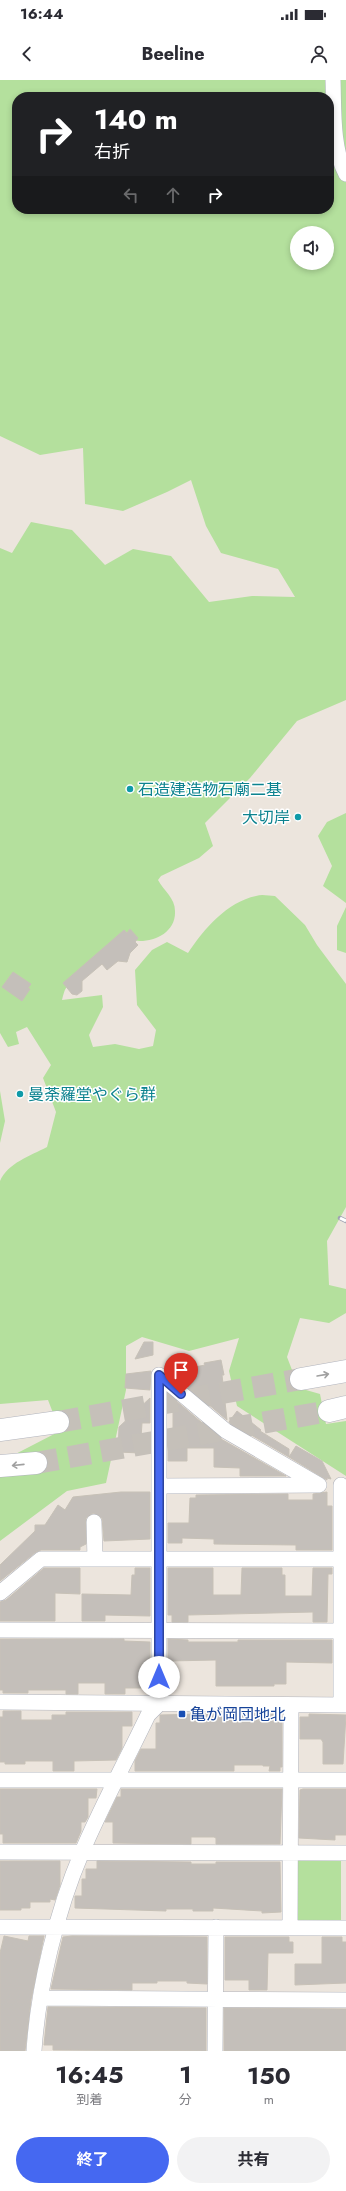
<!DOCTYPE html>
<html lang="ja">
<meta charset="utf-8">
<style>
:root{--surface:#fff;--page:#f2f2f3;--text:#2b2b33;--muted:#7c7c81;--accent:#4568f1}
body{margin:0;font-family:Jost,"Noto Sans JP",sans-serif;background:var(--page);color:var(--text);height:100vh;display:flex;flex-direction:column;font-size:15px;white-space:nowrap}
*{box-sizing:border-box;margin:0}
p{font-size:13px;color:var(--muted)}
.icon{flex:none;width:22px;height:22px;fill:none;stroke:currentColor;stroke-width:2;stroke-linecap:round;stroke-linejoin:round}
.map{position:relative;height:1971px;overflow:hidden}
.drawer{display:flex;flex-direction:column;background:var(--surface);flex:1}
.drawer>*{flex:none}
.hud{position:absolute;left:12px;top:12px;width:322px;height:122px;border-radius:16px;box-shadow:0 2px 6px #0003;background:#202124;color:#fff;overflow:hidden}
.tools{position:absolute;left:290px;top:146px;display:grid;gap:8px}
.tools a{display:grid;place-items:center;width:44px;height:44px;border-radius:50%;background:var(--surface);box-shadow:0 2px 6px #0003;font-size:20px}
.pin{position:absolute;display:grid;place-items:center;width:34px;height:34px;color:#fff;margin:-41px -17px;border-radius:50% 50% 50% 0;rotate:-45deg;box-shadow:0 0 4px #0007}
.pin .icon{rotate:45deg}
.me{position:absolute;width:44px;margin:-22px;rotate:0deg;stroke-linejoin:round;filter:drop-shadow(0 0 3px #0008)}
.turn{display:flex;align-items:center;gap:14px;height:84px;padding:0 16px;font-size:18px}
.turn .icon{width:52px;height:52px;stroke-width:2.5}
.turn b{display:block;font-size:28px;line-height:34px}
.lanes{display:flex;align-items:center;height:38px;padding:0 16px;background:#0003;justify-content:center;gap:20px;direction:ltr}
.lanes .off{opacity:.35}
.eta{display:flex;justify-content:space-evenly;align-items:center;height:68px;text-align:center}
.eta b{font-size:24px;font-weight:700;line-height:28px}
.action{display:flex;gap:8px;margin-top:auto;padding:8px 16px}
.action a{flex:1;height:46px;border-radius:24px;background:var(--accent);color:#fff;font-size:16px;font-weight:700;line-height:46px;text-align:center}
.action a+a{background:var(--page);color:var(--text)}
.status{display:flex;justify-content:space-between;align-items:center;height:28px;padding:0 20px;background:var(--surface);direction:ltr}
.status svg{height:11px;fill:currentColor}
header{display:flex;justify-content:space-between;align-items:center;height:52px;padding:0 16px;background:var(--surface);font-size:18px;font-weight:700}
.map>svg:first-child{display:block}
.green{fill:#b4e09d;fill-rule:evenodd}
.building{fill:#c4bfba;stroke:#c7c1b7}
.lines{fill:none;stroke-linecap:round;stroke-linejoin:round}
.secondary-tunnel{stroke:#c5c0b9;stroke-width:22;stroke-dasharray:22 11;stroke-linecap:butt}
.street-casing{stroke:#b1b4bd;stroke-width:16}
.secondary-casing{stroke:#b1b4bd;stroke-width:23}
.street{stroke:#fff;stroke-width:15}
.secondary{stroke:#fff;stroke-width:22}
.rail-casing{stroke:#a0a3b4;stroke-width:4.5}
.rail{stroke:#fff;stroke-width:3;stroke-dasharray:9;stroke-linecap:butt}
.oneway{stroke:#a0a0a0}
.route-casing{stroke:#2d449d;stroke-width:10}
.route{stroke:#4568f1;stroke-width:7}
.culture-dot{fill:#0f9aa8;stroke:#fff;stroke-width:1.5}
.transit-dot{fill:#1a4fb4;stroke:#fff;stroke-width:1.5}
.labels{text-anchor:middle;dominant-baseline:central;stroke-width:3;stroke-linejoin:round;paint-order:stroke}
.culture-label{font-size:16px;fill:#0d838f;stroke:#fff;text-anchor:start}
.transit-label{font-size:16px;fill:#164399;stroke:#fff;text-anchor:start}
</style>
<div class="status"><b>16:44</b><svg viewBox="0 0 49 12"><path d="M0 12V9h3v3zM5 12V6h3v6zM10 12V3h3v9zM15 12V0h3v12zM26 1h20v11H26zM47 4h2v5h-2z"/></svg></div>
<header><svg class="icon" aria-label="back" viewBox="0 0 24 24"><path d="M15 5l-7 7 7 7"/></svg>Beeline<svg class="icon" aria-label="person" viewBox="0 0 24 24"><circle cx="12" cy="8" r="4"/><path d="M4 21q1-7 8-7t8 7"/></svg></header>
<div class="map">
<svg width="346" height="1971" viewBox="0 0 346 1971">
<rect width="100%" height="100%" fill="#ece5dd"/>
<path class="green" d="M0 0H346V620L297 641 250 698 205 743 213 766 199 778 161 796 158 800C164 811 175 818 175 831 176 851 157 861 140 861 136 861 129 859 125 861 114 866 71 898 66 908 64 911 63 916 62 920L102 915 103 927 89 955 93 967 115 964 139 969 153 966 156 950 137 925 135 890 152 870 167 862 188 873C204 849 227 822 256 816 262 814 269 816 275 816L305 845 317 865 346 904V1127L327 1161 329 1205 346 1209V1233L329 1243 300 1238 287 1277 299 1308 320 1314 326 1344 346 1341V1396L237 1326 229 1291 239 1258 189 1271 142 1257 126 1266V1310L106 1403 67 1411 0 1461V1382L60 1351 48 1320 0 1324V1101C8 1083 30 1076 47 1067L56 1032 43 998 51 985 27 947 16 952 19 964 8 967 0 953V468L12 473 31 442 72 450 105 485 133 469 171 476 209 522 252 516 295 517 278 489 221 473 206 446 191 400 167 412 123 431 85 424 83 368 40 375 0 356ZM17 17H329V129H17ZM297 153H327V183H297Z
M346 733V823L323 806 332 786 318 756 327 742Z
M346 827V873L337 870V846Z
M0 1011 5 1041 0 1063Z
M341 1777V1842H298L295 1839V1780Z"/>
<path class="building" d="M130 849 138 858 135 862 138 865 130 873 127 882 118 881 107 890 102 884 82 901V911L77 915 72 914 63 903 124 850 127 853Z
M13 892 31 904 28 908 30 909 22 921 2 907Z
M144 1262H153V1275L135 1279Z
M221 1280 224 1295H222L227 1340 188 1307 185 1289 205 1285 204 1283Z
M151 1291 150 1310 125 1308 126 1294Z
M168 1314 221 1359 286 1396H240V1388L214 1387V1368H187V1381H168V1355H173V1332H168Z
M150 1318V1343H142L140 1373 118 1372 119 1347Z
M237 1331 261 1350 260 1351 289 1369V1377L229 1342Z
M296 1366 322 1381 331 1399 327 1398V1400L289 1377Z
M121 1412H150V1459L104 1461 102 1438 93 1433 86 1438V1464L80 1467V1470H41L36 1472 0 1501V1485L35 1451V1445H45L58 1425 65 1430 73 1417Z
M327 1412V1426H332V1470H296V1465L214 1464V1459L182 1458V1463H168V1443H189L190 1418H196V1415L288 1414V1420H313V1414Z
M44 1488H80V1514L55 1513V1541H0V1522L6 1520Z
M135 1488H150V1536L105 1535V1541H82V1514L131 1515 132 1495H135Z
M168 1488H213V1515H241L242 1488H282V1495H285V1516H312L313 1488H332V1494H328L327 1542H313V1532L188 1535V1542H172V1535H168Z
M0 1559H124V1561L150 1562V1608H125V1614H105V1603H78V1614H66V1610H28V1613H3V1610H0Z
M168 1559 188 1560V1562H238V1560H332V1583L286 1582V1604H274V1606H216V1580L168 1581Z
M3 1631H21V1640H52V1635H66V1632H132V1646H122V1668L116 1680 74 1681V1691H53V1681H25V1684H5V1682H0V1637H3Z
M241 1633H274V1636H282V1687H280V1691H269L270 1686H263V1685H234V1691H135V1681L141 1669H156V1643H160V1635Z
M309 1634 346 1635 343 1684H323V1662L321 1659H300V1637H309Z
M0 1709H97L96 1718H88V1737L85 1742H81V1751L76 1763H3V1754H0Z
M121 1709H282L280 1764H216V1758L214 1757H191V1764L113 1763V1742H105L117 1717H121Z
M303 1709H346V1755H335V1760L299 1758 300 1710Z
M0 1781H60V1805L55 1820 50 1819V1822H30V1828H21V1830H0Z
M97 1781 191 1782V1784H216V1782H280L281 1832 262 1833V1831L213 1828V1831H193V1829H166V1831L75 1828V1816H82V1799H86V1789H97Z
M4 1856 28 1861 29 1856H44L31 1920 25 1971H0V1873Z
M72 1856 207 1857V1904L187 1903V1901H157V1903H132V1910L51 1909 63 1857Z
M225 1857H289V1862H293V1873H268L267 1910H249V1900H225Z
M322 1857H342V1862H346V1903L295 1905V1884H322Z
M48 1927 206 1928V1971L53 1970V1965H44Z
M224 1928 346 1929V1971H224Z"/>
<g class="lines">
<path class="secondary-tunnel" d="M58 1342 301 1299
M36 1383 329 1331"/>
<defs>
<path id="street" d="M333 0C334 28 332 69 346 94
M159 1295 226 1351 319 1405
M341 1405V1625
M159 1406 318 1405
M94 1442 95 1479
M0 1513 41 1479H346
M0 1550 346 1551
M0 1622 346 1625
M0 1700H346
M0 1772 346 1773
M0 1847 346 1848
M290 1847 291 1625
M41 1918 346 1920
M34 1971C38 1908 57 1830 82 1772 102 1725 126 1681 148 1635L159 1624V1295
M215 1971 216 1847"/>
<path id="secondary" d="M301 1299 346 1291
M329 1331 346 1327
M0 1350 58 1342
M0 1386 36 1383"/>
</defs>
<use href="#street" class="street-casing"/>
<use href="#secondary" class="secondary-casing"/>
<use href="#street" class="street"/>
<use href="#secondary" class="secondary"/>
<defs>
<path id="rail" d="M340 1138 346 1141"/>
</defs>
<use href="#rail" class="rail-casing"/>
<use href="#rail" class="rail"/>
</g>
<defs><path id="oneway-shaft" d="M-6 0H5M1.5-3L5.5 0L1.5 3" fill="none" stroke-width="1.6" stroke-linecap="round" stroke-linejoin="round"/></defs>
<g class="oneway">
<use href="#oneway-shaft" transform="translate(323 1295) rotate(-10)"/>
<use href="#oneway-shaft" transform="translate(18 1385) rotate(174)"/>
</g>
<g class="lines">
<defs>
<path id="route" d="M159 1597V1295L181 1314"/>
</defs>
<use href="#route" class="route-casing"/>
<use href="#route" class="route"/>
</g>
<g class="culture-dot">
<circle cx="130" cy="709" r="4"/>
<circle cx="298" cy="737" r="4"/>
<circle cx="20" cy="1014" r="4"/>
</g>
<rect class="transit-dot" x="178" y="1630" width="8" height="8" rx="2"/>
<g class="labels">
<g class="culture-label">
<text x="138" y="709">石造建造物石廟二基</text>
<text x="290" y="737" text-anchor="end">大切岸</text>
<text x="28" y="1014">曼荼羅堂やぐら群</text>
</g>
<g class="transit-label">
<text x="190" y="1634">亀が岡団地北</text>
</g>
</g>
</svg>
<div class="tools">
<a><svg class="icon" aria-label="sound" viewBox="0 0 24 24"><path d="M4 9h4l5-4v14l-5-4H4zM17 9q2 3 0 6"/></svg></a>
</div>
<div class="pin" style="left:181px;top:1314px;background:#d93025"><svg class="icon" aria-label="arrive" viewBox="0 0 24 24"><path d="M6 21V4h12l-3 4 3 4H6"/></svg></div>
<svg class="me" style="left:159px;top:1597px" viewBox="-20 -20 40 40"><circle r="19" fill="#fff"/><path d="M0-13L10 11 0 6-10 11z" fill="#4568f1"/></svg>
<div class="hud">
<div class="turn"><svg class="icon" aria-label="right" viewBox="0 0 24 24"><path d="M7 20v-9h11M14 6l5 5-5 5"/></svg><div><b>140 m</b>右折</div></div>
<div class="lanes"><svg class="icon off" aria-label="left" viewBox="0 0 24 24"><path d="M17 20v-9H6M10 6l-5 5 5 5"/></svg><svg class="icon off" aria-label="ahead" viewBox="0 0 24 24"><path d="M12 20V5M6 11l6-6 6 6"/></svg><svg class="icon" aria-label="right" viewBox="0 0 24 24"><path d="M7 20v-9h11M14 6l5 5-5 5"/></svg></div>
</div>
</div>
<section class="drawer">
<div class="eta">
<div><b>16:45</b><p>到着</p></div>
<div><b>1</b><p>分</p></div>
<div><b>150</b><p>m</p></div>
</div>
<div class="action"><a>終了</a><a>共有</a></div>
</section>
